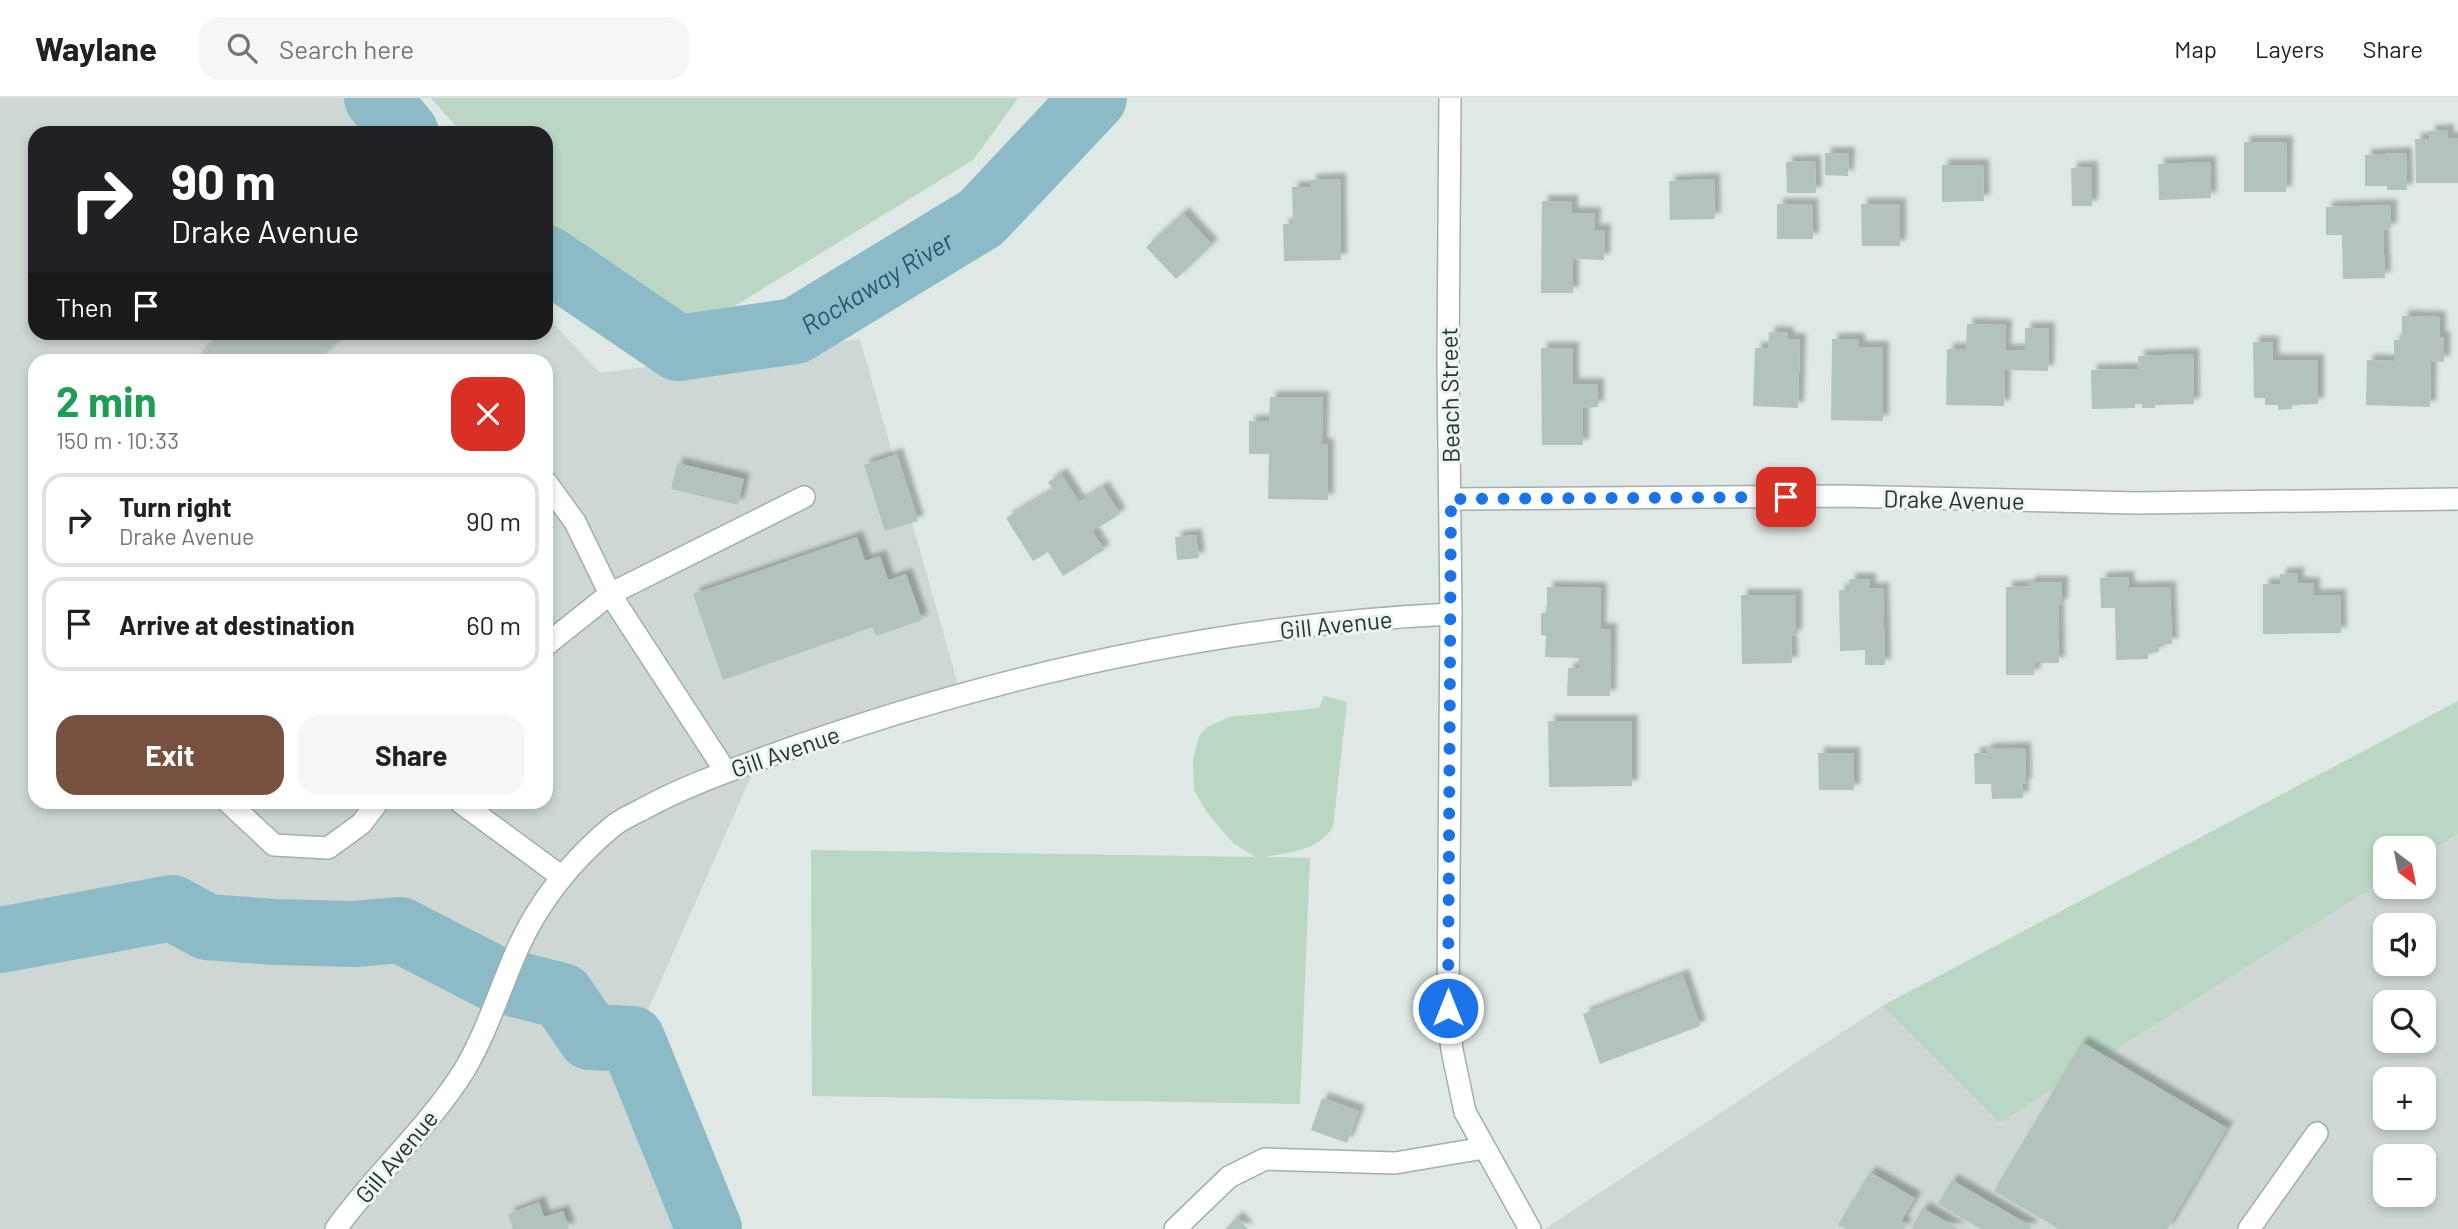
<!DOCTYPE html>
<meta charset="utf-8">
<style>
:root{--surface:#fff;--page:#f6f6f6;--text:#202124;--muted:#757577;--line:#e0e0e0;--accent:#775040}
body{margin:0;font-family:Barlow,sans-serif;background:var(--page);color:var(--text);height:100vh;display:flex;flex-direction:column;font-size:26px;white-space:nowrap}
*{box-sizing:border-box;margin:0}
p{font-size:23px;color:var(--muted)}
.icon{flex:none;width:38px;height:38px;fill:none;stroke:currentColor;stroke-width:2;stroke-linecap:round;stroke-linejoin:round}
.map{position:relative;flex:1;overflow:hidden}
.details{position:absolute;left:28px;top:256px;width:525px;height:455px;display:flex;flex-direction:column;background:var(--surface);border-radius:21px;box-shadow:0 4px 10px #0003}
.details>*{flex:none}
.banner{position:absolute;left:28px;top:28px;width:525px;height:214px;border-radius:21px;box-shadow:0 4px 10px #0003;background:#202124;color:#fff;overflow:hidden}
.needle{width:46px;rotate:148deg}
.buttons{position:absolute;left:2373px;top:738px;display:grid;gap:14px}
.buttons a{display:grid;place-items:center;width:63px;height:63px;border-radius:14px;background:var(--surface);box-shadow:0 4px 10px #0003;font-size:35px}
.pin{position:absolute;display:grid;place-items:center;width:60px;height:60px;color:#fff;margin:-30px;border-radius:14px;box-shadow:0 4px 10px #0006}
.me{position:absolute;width:77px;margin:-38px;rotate:0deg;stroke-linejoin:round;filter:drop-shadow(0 0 5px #0008)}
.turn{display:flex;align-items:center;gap:24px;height:147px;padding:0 28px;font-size:32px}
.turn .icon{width:91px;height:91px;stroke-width:2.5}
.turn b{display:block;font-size:49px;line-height:60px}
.then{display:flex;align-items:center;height:66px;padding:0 28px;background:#0003;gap:14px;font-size:26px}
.round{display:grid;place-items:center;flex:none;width:74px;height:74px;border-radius:21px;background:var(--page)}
.overview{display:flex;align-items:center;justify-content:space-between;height:119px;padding:0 28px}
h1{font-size:42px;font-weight:700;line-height:52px;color:#1e9e55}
.primary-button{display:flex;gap:14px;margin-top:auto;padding:14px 28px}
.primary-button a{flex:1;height:80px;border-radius:21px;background:var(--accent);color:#fff;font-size:28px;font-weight:700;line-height:80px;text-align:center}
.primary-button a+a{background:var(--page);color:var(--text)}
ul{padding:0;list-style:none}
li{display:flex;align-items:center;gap:21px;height:94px;margin:0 14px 10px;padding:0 14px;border:4px solid var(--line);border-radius:21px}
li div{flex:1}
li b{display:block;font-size:26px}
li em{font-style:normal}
header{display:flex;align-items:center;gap:42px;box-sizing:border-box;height:98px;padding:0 35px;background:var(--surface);border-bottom:2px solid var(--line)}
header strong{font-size:33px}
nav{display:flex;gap:38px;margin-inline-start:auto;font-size:24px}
.search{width:490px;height:63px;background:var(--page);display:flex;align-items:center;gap:18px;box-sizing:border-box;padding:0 24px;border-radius:21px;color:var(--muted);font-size:26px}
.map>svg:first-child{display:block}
.built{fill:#cdd7d3;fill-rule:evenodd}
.green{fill:#b9d7c3}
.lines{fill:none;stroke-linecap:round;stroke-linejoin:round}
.river{stroke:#8cbbc7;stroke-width:66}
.building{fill:#b4c2bd;filter:url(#shadow)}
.lane-casing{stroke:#a2afab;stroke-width:24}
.street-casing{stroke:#a2afab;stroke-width:24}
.lane{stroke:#fff;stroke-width:21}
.street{stroke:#fff;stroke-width:21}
.route{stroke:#1a73e8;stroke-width:12;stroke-dasharray:0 21.6}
.labels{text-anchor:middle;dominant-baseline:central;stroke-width:6;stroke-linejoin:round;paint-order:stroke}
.street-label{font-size:24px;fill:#223631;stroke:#eef5f2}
.water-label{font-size:26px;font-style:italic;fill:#235a6a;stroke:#eef5f2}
</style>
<header>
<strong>Waylane</strong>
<div class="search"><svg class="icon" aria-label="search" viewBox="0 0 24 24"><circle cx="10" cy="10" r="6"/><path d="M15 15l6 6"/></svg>Search here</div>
<nav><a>Map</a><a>Layers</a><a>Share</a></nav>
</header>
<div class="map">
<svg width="2458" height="1131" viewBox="0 0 2458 1131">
<defs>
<filter id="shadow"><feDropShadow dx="6" dy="-6" stdDeviation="2" flood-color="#0004"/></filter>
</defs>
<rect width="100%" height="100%" fill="#dee8e4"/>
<path class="built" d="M0 0H343L375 35H35V234H546V218L600 275 860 241 962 601 752 676 637 937 716 1131H0ZM35 262H546V704H35Z
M2458 736V1131H1545L1882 908 1999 1025 2385 782V789H2424V758ZM2385 828H2424V866H2385ZM2385 905H2424V943H2385ZM2385 982H2424V1020H2385ZM2385 1059H2424V1097H2385Z"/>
<path class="green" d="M431 0H1018L973 62 705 226 584 175 546 131V35H462Z
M1324 598 1347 604 1333 729C1317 753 1291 754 1265 759L1310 760 1300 1006 812 998 811 752 1255 759 1233 745 1206 713 1194 692 1193 662 1199 638 1207 629 1229 619 1319 610Z
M2458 603V736L2424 758V751H2385V782L1999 1025 1882 908Z"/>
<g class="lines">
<g class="river">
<path d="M377 0 406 35"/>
<path id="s1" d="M546 160 678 250 795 233 981 120 1094 0"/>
<path d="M0 842 172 810 207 829 274 834 354 836 400 832 495 881 562 898 590 939 632 941 709 1131"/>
</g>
</g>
<path class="building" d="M2448 32V40H2458V85H2416L2415 41H2429V33Z
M2244 44H2287L2286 94H2244Z
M1825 55H1849L1848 78 1825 77Z
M2406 55 2407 92H2387V88H2365V57Z
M1815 63 1816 95H1787L1786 64Z
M2210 64 2211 100 2159 102 2158 66Z
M1942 67H1983L1984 103 1942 104Z
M2092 69V108H2072L2071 70Z
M1340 81 1341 162 1284 163 1283 126H1293L1292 89H1311L1310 82Z
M1714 81 1715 121 1670 122 1669 83Z
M1542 103H1572V115H1595L1594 132H1605L1604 162 1573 161V195H1541Z
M1777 106H1812L1813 141H1777Z
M1861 106H1900V148H1862Z
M2391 107V131L2383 132 2385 180 2343 181 2342 137H2326V109Z
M1183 115 1212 147 1176 181 1146 149Z
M2402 218 2440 219V239H2444V264L2431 263 2430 309 2366 307 2367 262 2394 263V242H2402Z
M1967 226 2006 227 2005 252H2025V230H2049L2048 273 2005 272 2004 308 1946 307 1947 251H1966Z
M223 234H347L318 262H195Z
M1769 234 1788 235V241H1800L1798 310 1753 308 1755 250H1768Z
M1832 241H1859V249H1883V323L1831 322Z
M2253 244H2273V262H2318V306L2292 307V311L2278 312V307H2265V300H2254Z
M1541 250H1573V286H1598V309L1583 310V347H1542Z
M2193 256 2194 306 2155 307V310H2142V306H2135V310L2092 311 2091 272 2139 271 2138 258Z
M1270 299H1323L1322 346 1328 347V402L1268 401 1269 356H1249V323H1269Z
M897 356 918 423 885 433 864 367Z
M677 365 744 381 738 407 671 391Z
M1061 376 1079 404 1103 389 1120 416 1092 433 1104 452 1063 478 1048 454 1033 463 1006 420 1053 392 1048 384Z
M1196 437 1199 460 1177 462 1175 439Z
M857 439 865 463 880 458 888 482 906 476 922 522 876 538 873 529 723 582 693 496Z
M2298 475V485H2314V497H2340L2341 535 2263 536V486H2280V476Z
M2128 479 2129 490 2170 489 2172 546H2159V554L2148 555V561L2116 562 2115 510H2101L2100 480Z
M1849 481H1870V491L1883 490 1885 567H1865V552L1840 553 1839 492H1850Z
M2029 484H2062V506L2058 507 2059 565H2035L2034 577H2006V489L2029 488Z
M1547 489 1601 490 1600 531H1611L1610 598H1567L1568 570H1579V560L1545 559 1546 538 1541 537V515H1547Z
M1741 497H1796V538H1791L1792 565 1742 566Z
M1548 623H1632V688L1549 689Z
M2025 650 2026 686H2023V700L1992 701 1991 686H1975L1974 655H1986V651Z
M1818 655H1854V692H1819Z
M1683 877 1700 928 1600 966 1583 916Z
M2082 944 2227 1030 2167 1131H2059L1994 1093Z
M1322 1000 1359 1013 1347 1045 1311 1032Z
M1870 1074 1915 1100 1901 1124 1906 1127 1904 1131H1846L1838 1127Z
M1952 1082 2031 1128 2029 1131H1981L1938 1106Z
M539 1104 544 1119 563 1113 569 1131H513L508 1116Z
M1923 1110 1959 1131H1911Z
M1237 1119 1248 1131H1225Z"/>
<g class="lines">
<defs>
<path id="lane" d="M546 384 575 424 610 496 726 674
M546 547 610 496 804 399
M228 704 274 747 328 750 361 726 378 704
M460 704 562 779
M336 1131C346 1116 359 1102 370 1088 403 1050 439 1013 465 971 487 933 500 891 517 852 539 803 572 762 613 728 622 721 633 716 643 711 683 689 726 674 769 658 988 579 1219 527 1451 516
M2249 1131 2317 1035"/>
<path id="street" d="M1450 0 1448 265 1451 516 1448 910 1452 952 1465 1014 1530 1131
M1451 401 1842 398 2136 405 2458 401
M1175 1131 1229 1079 1265 1061 1395 1065 1484 1050"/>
</defs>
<use href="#lane" class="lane-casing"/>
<use href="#street" class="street-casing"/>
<use href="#lane" class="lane"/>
<use href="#street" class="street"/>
</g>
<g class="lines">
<path class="route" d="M1448 910 1451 401 1786 399"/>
</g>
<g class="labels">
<g class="street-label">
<text transform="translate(1449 297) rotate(-91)">Beach Street</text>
<text transform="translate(1954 401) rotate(1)">Drake Avenue</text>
<text transform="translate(1336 526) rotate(-6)">Gill Avenue</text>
<text transform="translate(785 653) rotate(-19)">Gill Avenue</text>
<text transform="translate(396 1058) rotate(-50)">Gill Avenue</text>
</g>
<g class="water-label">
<text stroke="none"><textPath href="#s1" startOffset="373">Rockaway River</textPath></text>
</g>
</g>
</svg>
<div class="buttons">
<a><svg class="needle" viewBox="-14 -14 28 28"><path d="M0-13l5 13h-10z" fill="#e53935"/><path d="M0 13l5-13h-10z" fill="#757577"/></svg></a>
<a><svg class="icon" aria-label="sound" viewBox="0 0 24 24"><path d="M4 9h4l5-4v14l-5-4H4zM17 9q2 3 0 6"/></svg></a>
<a><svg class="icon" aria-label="search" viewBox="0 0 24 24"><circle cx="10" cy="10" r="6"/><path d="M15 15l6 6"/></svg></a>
<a>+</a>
<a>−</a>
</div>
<div class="pin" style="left:1786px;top:399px;background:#d93025"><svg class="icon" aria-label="arrive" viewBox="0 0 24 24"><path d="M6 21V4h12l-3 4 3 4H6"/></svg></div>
<svg class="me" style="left:1448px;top:910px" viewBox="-20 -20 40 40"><circle r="17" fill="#1a73e8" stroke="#fff" stroke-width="3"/><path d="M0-11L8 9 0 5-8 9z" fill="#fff"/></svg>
<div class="banner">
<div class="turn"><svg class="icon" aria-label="right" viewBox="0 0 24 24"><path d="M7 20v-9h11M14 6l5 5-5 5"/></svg><div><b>90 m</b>Drake Avenue</div></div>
<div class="then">Then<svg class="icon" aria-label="arrive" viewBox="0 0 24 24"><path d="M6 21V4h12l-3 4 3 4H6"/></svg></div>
</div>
<section class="details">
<div class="overview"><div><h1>2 min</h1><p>150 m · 10:33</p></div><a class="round" style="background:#d93025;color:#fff"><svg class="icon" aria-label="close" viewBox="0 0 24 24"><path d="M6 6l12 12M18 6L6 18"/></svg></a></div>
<ul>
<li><svg class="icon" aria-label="right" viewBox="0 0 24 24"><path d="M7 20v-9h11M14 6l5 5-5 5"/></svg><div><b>Turn right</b><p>Drake Avenue</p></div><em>90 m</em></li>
<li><svg class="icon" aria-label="arrive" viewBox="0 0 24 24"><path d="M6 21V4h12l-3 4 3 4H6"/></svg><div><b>Arrive at destination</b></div><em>60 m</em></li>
</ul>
<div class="primary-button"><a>Exit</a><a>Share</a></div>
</section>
</div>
